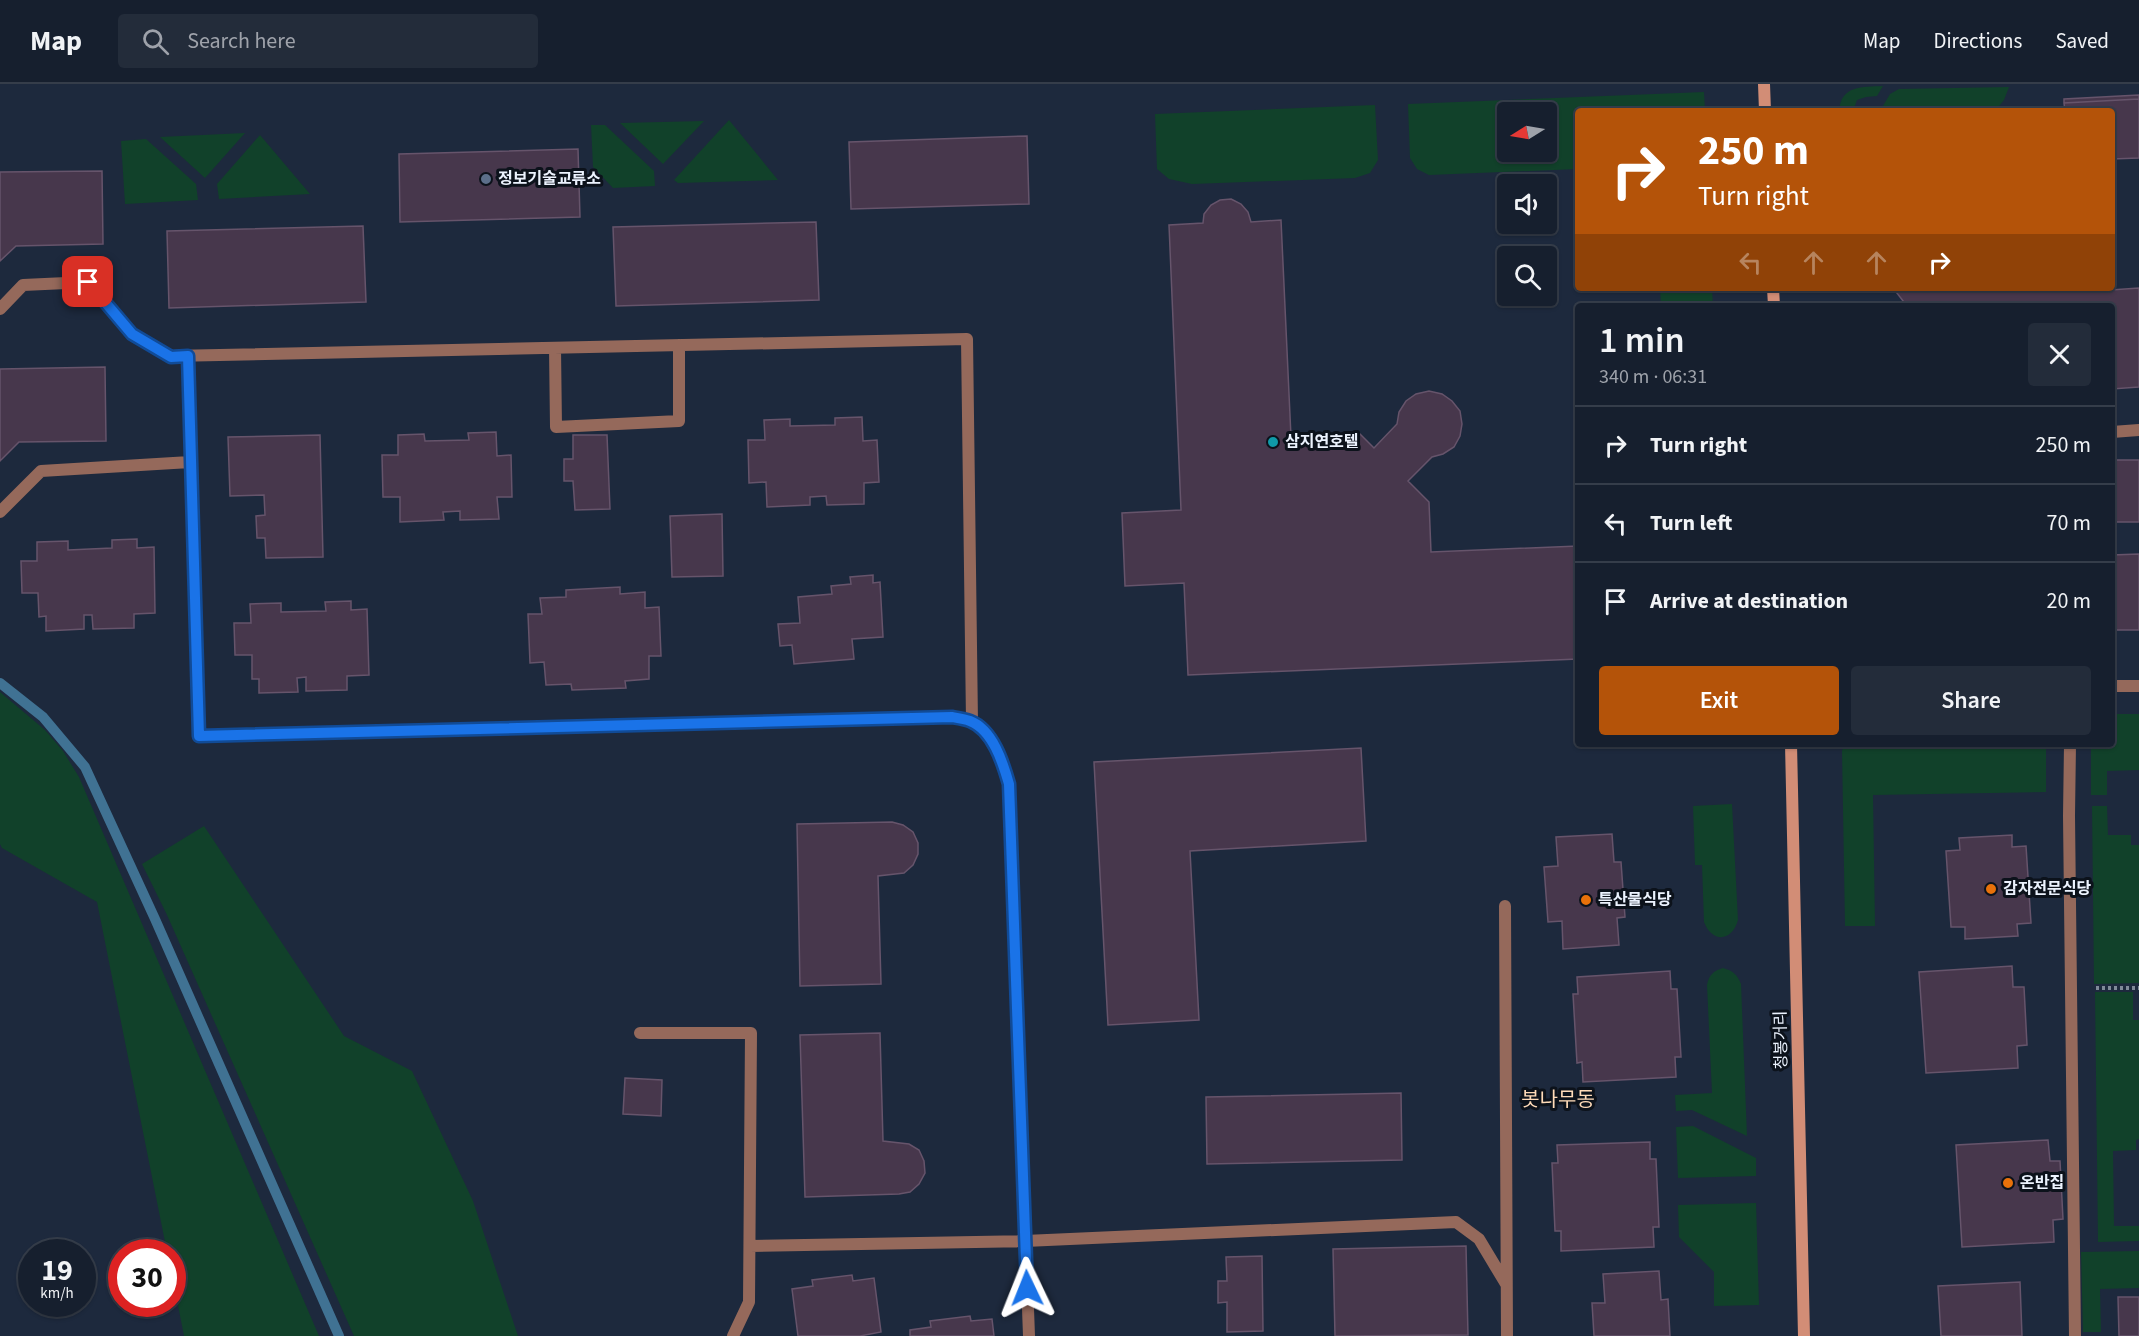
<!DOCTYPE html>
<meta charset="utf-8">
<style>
:root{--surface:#161f2e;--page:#232c3a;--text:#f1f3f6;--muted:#9ea2aa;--line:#353d4a;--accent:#b45309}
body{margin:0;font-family:"Source Sans 3","Noto Sans KR",sans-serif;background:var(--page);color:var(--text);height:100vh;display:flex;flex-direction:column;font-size:22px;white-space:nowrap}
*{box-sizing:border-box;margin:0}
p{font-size:20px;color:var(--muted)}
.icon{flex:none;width:33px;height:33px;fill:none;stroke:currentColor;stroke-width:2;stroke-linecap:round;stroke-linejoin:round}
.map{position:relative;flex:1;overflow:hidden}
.details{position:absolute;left:1575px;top:219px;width:540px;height:444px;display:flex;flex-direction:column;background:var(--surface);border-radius:6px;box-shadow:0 2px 4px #0004,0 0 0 2px var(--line)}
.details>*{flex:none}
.banner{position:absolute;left:1575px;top:24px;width:540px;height:183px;border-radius:6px;box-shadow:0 2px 4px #0004,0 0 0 2px var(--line);background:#b45309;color:#fff;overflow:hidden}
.needle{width:39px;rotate:259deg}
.tools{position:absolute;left:1497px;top:18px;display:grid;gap:12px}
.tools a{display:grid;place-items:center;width:60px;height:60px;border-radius:6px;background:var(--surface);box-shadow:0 2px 4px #0004,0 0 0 2px var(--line);font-size:30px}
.speed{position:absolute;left:18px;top:1155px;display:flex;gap:12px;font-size:30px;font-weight:700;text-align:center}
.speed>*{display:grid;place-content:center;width:78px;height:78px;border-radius:50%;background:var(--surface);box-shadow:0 2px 4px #0004,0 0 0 2px var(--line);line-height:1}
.speed small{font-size:15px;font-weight:400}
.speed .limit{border:9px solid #d22;background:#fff;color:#111}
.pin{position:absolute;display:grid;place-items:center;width:51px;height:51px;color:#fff;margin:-26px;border-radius:12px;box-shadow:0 3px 9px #0006}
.me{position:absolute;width:66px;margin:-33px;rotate:358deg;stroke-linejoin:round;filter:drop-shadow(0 0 4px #0008)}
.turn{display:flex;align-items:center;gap:21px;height:126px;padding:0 24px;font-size:27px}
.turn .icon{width:78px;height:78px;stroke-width:2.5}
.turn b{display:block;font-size:42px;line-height:51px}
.lanes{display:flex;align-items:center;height:57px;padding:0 24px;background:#0003;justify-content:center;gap:30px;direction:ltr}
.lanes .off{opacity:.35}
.round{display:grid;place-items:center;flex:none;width:63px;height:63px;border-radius:6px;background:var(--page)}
.headline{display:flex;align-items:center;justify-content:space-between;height:102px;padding:0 24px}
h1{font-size:36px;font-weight:600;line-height:45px}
.primary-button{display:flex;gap:12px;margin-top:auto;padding:12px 24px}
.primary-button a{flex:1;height:69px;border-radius:6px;background:var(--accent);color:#fff;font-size:24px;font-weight:600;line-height:69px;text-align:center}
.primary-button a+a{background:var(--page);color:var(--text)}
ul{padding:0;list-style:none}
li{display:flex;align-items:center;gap:18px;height:78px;padding:0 24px;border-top:2px solid var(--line)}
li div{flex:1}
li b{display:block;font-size:22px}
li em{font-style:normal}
header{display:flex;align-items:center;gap:36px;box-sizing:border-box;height:84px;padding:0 30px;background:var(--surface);border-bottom:2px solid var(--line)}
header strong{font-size:28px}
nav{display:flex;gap:33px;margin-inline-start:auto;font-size:21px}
.search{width:420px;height:54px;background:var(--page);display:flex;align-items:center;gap:15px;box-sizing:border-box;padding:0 21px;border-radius:6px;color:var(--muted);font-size:22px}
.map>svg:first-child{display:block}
.green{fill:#11412a;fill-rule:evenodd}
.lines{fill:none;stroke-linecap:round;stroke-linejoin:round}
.stream{stroke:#407293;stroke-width:10}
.building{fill:#47374c;stroke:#66546b;stroke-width:1.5}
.path{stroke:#808a99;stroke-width:4;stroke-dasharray:3 3;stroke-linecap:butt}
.street{stroke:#95695b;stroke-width:12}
.secondary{stroke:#d28d76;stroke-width:12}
.route-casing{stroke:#114b97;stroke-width:15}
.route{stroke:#1a73e8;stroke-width:10}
.service-dot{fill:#5c6f8a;stroke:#0c121b;stroke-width:2}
.culture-dot{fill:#0f9aa8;stroke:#0c121b;stroke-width:2}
.food-dot{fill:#e8710a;stroke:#0c121b;stroke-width:2}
.labels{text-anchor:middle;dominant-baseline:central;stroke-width:6;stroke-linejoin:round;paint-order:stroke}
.poi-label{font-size:16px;font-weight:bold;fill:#ecf3fe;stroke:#0c121b;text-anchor:start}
.street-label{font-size:16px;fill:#ecf3fe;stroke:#0c121b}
.quarter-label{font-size:20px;fill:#ffdbb9;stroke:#0c121b}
</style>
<header>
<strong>Map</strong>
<div class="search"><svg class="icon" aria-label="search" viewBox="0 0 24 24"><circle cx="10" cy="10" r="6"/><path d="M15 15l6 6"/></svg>Search here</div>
<nav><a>Map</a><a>Directions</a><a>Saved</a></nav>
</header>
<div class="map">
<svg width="2139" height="1252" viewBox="0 0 2139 1252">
<rect width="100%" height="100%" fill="#1d293d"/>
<path class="green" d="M1883 2 1877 12 1866 13 1857 16 1853 27H1839C1841 1 1862 3 1883 2Z
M2009 3 2004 16 1995 27H1880L1890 10 1899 5Z
M1704 8 1705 27H1578V85L1429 91 1417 85 1410 74 1408 20ZM1508 28H1546V68H1508Z
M1375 21 1378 76 1370 89 1355 94 1192 100 1169 95 1157 85 1155 30Z
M729 36 778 96 678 99 674 96Z
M704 37 663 80 620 39Z
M591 41H605L654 87 655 102 613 104 593 83Z
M245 49 205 94 160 53Z
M260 51 310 110 219 115 217 100Z
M146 55 196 100 198 116 125 120 121 57Z
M1660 204H1712L1713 222H1661Z
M0 608 45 646 63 667 79 693 319 1252H184L173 1196 172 1168H167L97 818 2 764 0 760Z
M2112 630H2139V686L2107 687V711H2091V660H2112Z
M1844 660H2046V708L1873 711 1875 842H1845L1842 667Z
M1732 720 1738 836C1732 858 1712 859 1704 838L1702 781H1695L1693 722Z
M2092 722H2107L2108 751H2131V761H2139V899L2094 900Z
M204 742 344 952 412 987 473 1117 518 1252H354L167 831 142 780Z
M1723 884C1733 887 1737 890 1741 900L1747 1052 1692 1026 1676 1027 1675 1011 1712 1009 1707 901C1709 891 1713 887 1723 884Z
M2095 908H2133V936H2139V1055L2136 1056V1066L2113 1067 2114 1142H2139V1157L2098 1158Z
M1693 1042 1756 1074V1092L1678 1094 1676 1043Z
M1756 1119 1759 1221 1714 1222V1188L1679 1153 1678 1121Z
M2139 1167V1204L2100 1205 2101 1248H2083L2081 1168Z"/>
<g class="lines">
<path class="stream" d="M0 599 43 633 85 683 155 835 339 1252"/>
</g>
<path class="building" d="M2139 11V15L2064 19V15Z
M2139 15V74L2112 75V27H2065L2064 19Z
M1027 52 1029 120 851 125 849 58Z
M578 65 580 133 400 138 399 70Z
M102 87 103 160 16 162 0 177V88Z
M1231 115 1241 120 1248 128 1251 138 1281 136 1291 353 1360 350 1374 364 1397 340 1399 328 1406 317 1416 310 1429 307 1442 310 1452 317 1460 327 1462 340 1460 352 1454 363 1443 370 1432 373 1408 397 1429 418 1431 468 1578 462V575L1188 591 1184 499 1125 502 1122 429 1181 426 1169 141 1203 139 1204 130 1211 121 1220 116Z
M816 138 819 216 616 222 613 143Z
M363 142 366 218 169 224 167 147Z
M1893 204H2078L2082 208 2139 204V303L2112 305V222H1907Z
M105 283 106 357 19 358 0 377V285Z
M862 333 863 357 877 356 879 398 864 399V420L827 421 826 412 810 413V421L767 423 766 398 749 399 748 356H765L764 336 790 335V342L835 341V334Z
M496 348 497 372 511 371 512 413H497L499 435 460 436V427L443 428 444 436 400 438V413H383L382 371H398V351L424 350 425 357 469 356 468 349Z
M320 351 323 473 266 474 265 454H257L256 432 265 431 264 411 230 412 228 353Z
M573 351H607L610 425 575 426 573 397H564V375H573Z
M2112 376H2139V438H2112Z
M722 430 723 492 672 493 670 432Z
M137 455V464L154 463 155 529 134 530V544L93 545 92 531H84V545L46 547V532L39 533 38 509H22L21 477H37V458L68 457V466L112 464V456Z
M2139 470V546H2113L2112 471Z
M873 491V499L880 498 883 553 852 555 854 575 794 580 792 561 780 562 778 540 800 539 798 513 832 510 831 502 851 500 850 493Z
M620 503V510L645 508V524L659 523 661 572H649V595L625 597 626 604 572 606 571 600 546 601 544 578 530 579 528 530H542L540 514 566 513V506Z
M351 517V526L367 525 369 591 347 592V606L306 607V593L297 594 298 608 259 609V595H252V571H235L234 539H251L250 520 281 519V528L326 527 325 518Z
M1361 664 1366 757 1190 767 1199 936 1108 941 1094 678Z
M892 738 903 741 913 748 918 759V770L913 781 904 789 878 792 881 900 800 902 797 740Z
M1612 750 1614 778H1621L1625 833 1617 834 1619 861 1563 865 1562 837 1548 838 1544 783 1558 782 1556 753Z
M2012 751V763L2026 762 2031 839 2017 840 2018 852 1965 855V843H1951L1946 767 1960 766 1959 754Z
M2012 882 2013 903H2024L2027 961 2017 962 2018 984 1926 989 1919 888Z
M1670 887 1671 905H1677L1681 973H1675L1676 993 1583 998 1582 978 1577 979 1573 910H1578L1577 893Z
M880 949 883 1057 909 1060 919 1066 924 1077 925 1089 919 1100 910 1108 899 1110 805 1113 800 951Z
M625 994 662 996 661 1032 623 1030Z
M1401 1009 1402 1076 1207 1080 1206 1013Z
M2048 1056 2050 1077H2060L2063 1135 2053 1136 2054 1158 1962 1163 1956 1061Z
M1650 1058V1075H1656L1659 1143H1653L1654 1163 1561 1167V1147H1555L1552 1079H1558L1557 1061Z
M1466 1162 1468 1251 1335 1252 1333 1165Z
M1262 1172 1263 1247 1227 1248V1218L1218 1219V1197H1227L1226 1173Z
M1659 1187 1661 1216 1668 1215 1670 1252H1594L1592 1219H1605L1603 1190Z
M852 1191 853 1197 874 1194 881 1248 860 1252H798L792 1205 813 1202 812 1196Z
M2020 1198 2022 1252H1941L1938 1202Z
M2118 1213H2139V1252H2119Z
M970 1232 971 1237 992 1235 994 1252H910V1246L931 1243 930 1237Z"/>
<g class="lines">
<path class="path" d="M2096 904H2139"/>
<path class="street" d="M0 225 23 201 88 198 132 250 171 272 967 255 972 638
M555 264 556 343 679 337V261
M188 272 199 652 952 633C958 634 965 635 970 637 993 646 1002 679 1009 700L1029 1252
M2112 348 2139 346
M0 428 41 387 190 378
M2112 602H2139
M2070 660 2069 732 2075 1252
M1505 822 1507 1252
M640 949H751L749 1218 733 1252
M750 1162 1025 1157 1456 1138 1479 1155 1506 1200"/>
<path class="secondary" d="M1764 0 1765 27
M1773 204 1774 222
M1791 660 1804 1252"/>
</g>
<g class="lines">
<defs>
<path id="route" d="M88 198 132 250 171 273 188 272 199 652 952 633C958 634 965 635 970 637 993 646 1003 679 1009 700L1027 1204"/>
</defs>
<use href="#route" class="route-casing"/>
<use href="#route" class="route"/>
</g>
<circle class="service-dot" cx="486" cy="95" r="6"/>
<circle class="culture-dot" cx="1273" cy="358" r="6"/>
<g class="food-dot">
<circle cx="1991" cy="805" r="6"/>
<circle cx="1586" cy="816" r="6"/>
<circle cx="2008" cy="1099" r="6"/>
</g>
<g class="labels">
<g class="poi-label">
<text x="498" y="95">정보기술교류소</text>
<text x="1285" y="358">삼지연호텔</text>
<text x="2003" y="805">감자전문식당</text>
<text x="1598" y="816">특산물식당</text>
<text x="2020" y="1099">온반집</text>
</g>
<g class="street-label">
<text transform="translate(1781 956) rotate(-91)">청봉거리</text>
</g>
<g class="quarter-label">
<text x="1558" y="1016">봇나무동</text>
</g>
</g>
</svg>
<div class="tools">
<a><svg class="needle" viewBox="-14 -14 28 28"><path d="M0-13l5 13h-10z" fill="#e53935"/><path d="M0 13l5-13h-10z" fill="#9ea2aa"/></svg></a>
<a><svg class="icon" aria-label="sound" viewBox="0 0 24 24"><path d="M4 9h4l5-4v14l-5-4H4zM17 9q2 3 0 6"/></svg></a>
<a><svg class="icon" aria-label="search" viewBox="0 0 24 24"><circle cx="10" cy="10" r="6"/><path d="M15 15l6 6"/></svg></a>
</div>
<div class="speed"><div>19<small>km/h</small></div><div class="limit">30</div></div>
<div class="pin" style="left:88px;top:198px;background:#d93025"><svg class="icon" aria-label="arrive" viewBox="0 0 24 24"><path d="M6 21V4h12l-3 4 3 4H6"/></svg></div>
<svg class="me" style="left:1027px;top:1204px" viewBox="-20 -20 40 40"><path d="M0-17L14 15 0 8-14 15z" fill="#1a73e8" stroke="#fff" stroke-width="4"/></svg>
<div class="banner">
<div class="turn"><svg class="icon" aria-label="right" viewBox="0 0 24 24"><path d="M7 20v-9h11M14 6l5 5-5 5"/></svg><div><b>250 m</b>Turn right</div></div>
<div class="lanes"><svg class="icon off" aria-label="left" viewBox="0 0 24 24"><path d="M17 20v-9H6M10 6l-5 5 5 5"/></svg><svg class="icon off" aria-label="ahead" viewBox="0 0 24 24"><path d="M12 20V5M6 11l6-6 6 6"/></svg><svg class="icon off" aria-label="ahead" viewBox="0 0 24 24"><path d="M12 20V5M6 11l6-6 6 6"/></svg><svg class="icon" aria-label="right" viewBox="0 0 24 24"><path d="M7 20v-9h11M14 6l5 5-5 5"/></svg></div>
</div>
<section class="details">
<div class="headline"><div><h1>1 min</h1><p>340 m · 06:31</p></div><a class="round"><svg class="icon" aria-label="close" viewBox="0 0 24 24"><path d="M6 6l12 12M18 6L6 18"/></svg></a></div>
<ul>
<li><svg class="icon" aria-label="right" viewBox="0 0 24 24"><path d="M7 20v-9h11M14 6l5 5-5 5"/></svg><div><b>Turn right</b></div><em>250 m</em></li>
<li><svg class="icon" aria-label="left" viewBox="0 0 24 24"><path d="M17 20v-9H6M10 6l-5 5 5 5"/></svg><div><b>Turn left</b></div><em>70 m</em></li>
<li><svg class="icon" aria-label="arrive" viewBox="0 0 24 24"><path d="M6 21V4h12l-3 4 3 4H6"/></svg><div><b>Arrive at destination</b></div><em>20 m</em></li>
</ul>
<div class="primary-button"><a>Exit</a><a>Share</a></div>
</section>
</div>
